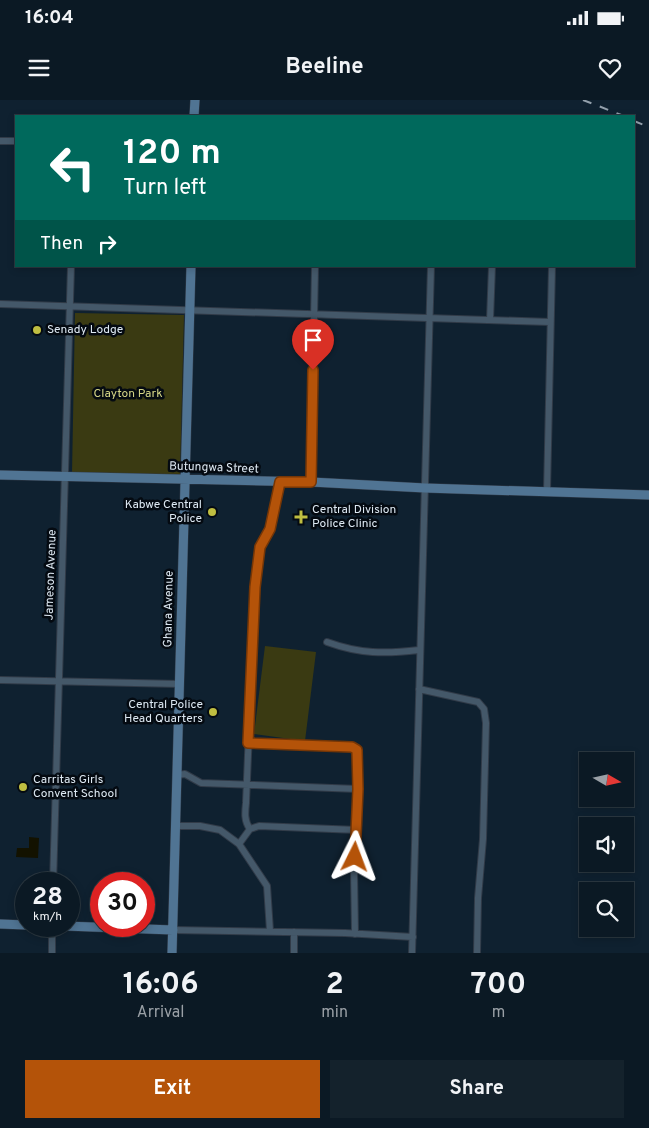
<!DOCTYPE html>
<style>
:root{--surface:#0b1924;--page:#14222c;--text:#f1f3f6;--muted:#9aa0a6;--line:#2b3841;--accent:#b45309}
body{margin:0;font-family:Overpass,sans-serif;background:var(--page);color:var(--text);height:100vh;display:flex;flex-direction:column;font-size:19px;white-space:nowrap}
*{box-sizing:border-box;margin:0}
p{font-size:16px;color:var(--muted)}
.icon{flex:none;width:28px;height:28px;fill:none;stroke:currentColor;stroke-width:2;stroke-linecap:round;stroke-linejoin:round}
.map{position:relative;height:853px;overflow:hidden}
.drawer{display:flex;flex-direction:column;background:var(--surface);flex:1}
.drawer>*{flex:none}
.top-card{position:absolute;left:15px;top:15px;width:620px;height:152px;border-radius:0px;box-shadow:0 2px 8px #0003,0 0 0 1px var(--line);background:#00695c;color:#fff;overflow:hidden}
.needle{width:32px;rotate:99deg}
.controls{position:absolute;left:579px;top:652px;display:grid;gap:10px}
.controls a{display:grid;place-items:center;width:55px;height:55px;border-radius:0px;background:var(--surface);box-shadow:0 2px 8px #0003,0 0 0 1px var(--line);font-size:25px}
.speed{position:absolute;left:15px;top:772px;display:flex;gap:10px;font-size:25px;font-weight:700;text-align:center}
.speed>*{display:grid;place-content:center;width:65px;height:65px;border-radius:50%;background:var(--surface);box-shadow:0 2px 8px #0003,0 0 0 1px var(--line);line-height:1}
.speed small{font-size:12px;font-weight:400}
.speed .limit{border:8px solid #d22;background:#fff;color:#111}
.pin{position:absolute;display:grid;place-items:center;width:42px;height:42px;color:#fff;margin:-51px -21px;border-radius:50% 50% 50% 0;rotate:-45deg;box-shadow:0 0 5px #0007}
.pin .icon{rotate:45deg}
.me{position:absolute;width:55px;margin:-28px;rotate:3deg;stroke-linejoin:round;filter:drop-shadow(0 0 4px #0008)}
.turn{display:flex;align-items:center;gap:18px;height:105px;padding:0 25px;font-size:22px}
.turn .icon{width:65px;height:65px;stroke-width:2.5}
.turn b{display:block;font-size:35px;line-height:42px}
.then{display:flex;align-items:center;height:48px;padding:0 25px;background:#0003;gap:10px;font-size:19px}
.eta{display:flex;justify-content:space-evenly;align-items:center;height:85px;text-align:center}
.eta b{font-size:30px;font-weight:700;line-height:35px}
.action{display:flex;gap:10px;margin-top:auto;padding:10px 25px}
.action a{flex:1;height:58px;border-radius:0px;background:var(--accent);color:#fff;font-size:20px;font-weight:700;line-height:58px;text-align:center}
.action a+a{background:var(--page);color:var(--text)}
.status{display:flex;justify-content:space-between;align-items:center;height:35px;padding:0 25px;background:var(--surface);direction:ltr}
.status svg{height:14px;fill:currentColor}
header{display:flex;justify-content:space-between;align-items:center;height:65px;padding:0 25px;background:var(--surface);font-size:22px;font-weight:700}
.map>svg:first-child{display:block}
.green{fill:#3a3a12}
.water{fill:#131200}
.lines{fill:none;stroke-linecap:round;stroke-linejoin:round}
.street-casing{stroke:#313b48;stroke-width:8}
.secondary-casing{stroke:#313b48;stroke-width:10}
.street{stroke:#445869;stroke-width:6}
.secondary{stroke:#507493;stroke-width:9}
.rail{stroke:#93a0ac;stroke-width:2;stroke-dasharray:9 9;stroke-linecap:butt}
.route-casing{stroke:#753606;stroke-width:12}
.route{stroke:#b45309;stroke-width:9}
.poi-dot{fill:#bfbe41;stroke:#040a11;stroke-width:2}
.labels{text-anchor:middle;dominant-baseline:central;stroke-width:5;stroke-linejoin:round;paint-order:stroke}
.poi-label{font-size:12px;fill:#dee9f3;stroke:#040a11;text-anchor:start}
.park-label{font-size:12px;fill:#d6d787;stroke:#040a11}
.street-label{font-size:12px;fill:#dee9f3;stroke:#040a11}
</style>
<div class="status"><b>16:04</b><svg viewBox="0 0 49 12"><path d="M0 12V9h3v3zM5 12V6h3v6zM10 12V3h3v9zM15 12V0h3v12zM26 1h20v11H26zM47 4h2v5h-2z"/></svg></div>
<header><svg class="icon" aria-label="menu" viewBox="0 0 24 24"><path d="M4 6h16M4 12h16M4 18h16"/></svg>Beeline<svg class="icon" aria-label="heart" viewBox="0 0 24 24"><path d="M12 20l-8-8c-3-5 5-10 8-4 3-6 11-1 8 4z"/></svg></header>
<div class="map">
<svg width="649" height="853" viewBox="0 0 649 853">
<rect width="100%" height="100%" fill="#0f2130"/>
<path class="green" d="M75 213 184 215 180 375 72 373Z
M265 546 316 552 305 641 254 634Z"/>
<path class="water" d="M29 737 39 738 38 758 16 757 17 748H29Z"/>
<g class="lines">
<defs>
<path id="street" d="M0 41H16
M0 204 550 222
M490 220 492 166
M311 382 315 166
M547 391 552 166
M327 542C360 554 385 554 419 550
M0 580 180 584
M419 589 478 602 484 609 486 623 483 739 478 798 477 853
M248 643 352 647 357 650 358 689 354 770 355 834
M177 675 185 674 201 683 358 689
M176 726H200L220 730 239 744 267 786 270 831
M250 729C244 721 245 712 246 703L255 487 261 447 270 429 276 407 280 382
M239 744 250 729 259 726 357 730
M53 784 71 166
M173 830 345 833 413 837
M52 853V826
M294 853V832
M412 853 431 166"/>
<path id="secondary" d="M194 16 195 0
M0 375 311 382 425 388 649 395
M0 824 26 825
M65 826 173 830
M172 853 191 166"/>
</defs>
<use href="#street" class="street-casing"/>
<use href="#secondary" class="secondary-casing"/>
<use href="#street" class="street"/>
<use href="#secondary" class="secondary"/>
<path class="rail" d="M583 0 624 16
M634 21 649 27"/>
</g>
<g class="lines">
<defs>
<path id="route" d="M313 270 311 382H280L270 429 260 447 255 487 248 643 352 647 357 650 358 689 355 757"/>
</defs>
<use href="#route" class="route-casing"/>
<use href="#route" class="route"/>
</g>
<g class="poi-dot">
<circle cx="37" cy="230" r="5"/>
<circle cx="212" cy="412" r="5"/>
<path d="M298.5 409.5h5v5h5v5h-5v5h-5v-5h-5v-5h5z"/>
<circle cx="213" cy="612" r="5"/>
<circle cx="23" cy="687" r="5"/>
</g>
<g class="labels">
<g class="poi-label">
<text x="47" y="230">Senady Lodge</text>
<text x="202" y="405" text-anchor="end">Kabwe Central<tspan x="202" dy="14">Police</tspan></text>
<text x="312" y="410">Central Division<tspan x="312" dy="14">Police Clinic</tspan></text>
<text x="203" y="605" text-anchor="end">Central Police<tspan x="203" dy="14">Head Quarters</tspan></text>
<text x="33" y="680">Carritas Girls<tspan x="33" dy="14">Convent School</tspan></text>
</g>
<g class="park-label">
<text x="128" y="294">Clayton Park</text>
</g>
<g class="street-label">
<text transform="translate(214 368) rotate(2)">Butungwa Street</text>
<text transform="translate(51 475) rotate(-88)">Jameson Avenue</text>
<text transform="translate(169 509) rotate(-89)">Ghana Avenue</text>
</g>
</g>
</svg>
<div class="controls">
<a><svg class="needle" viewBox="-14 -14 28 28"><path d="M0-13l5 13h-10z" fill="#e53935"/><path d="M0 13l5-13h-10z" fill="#9aa0a6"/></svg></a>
<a><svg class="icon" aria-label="sound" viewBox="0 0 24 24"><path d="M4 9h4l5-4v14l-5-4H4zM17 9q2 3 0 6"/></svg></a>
<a><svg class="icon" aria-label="search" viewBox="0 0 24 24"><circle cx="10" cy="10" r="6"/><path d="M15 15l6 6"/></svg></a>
</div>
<div class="speed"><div>28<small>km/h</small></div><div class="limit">30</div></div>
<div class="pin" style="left:313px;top:270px;background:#d93025"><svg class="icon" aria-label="arrive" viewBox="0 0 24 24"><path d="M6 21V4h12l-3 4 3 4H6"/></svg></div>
<svg class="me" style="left:355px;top:757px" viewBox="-20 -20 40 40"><path d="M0-17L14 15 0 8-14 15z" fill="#b45309" stroke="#fff" stroke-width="4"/></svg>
<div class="top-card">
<div class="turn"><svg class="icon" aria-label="left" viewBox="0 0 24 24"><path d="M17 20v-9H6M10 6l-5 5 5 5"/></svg><div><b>120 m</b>Turn left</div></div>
<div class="then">Then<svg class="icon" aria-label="right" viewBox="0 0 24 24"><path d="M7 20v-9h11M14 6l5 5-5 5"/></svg></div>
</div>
</div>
<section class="drawer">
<div class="eta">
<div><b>16:06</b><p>Arrival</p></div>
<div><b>2</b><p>min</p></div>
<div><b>700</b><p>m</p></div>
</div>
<div class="action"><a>Exit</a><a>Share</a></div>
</section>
